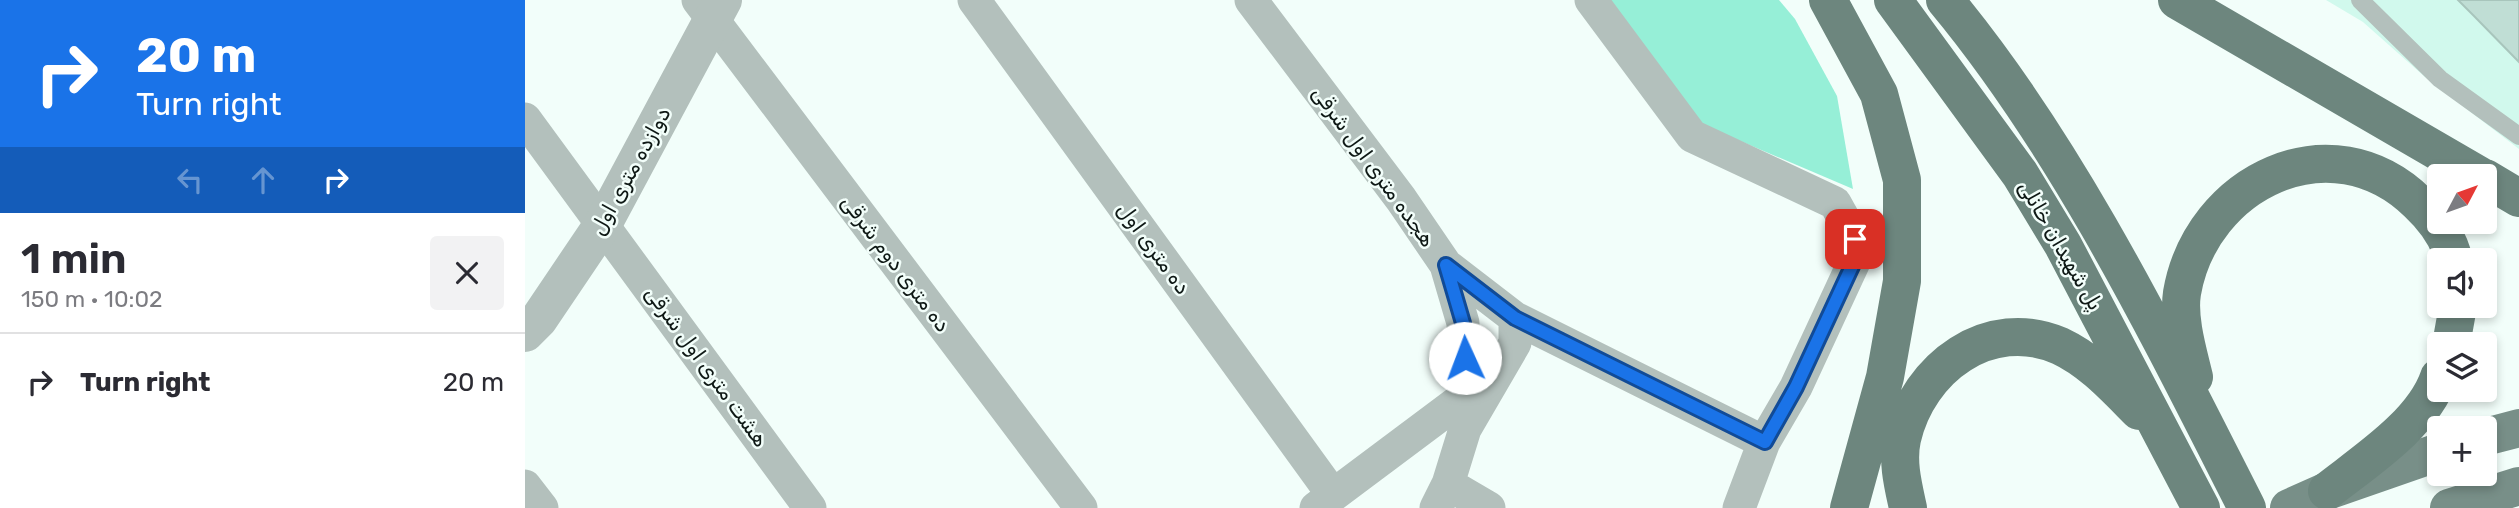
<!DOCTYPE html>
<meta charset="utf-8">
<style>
:root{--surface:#fff;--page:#f2f2f3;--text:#2b2b33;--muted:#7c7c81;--line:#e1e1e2}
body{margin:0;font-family:Rubik,Vazirmatn,sans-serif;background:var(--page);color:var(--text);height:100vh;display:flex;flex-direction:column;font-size:26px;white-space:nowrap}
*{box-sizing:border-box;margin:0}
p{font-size:23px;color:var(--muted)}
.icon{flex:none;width:38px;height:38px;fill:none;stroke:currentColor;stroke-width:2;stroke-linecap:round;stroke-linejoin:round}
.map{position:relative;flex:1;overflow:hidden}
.panel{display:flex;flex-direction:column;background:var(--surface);width:525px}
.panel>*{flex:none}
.banner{background:#1a73e8;color:#fff;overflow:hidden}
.needle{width:46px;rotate:49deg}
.fabs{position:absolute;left:1902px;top:164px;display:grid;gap:14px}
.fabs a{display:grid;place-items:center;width:70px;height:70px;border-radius:7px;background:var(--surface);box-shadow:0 4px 10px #0003;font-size:35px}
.pin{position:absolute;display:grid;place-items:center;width:60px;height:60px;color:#fff;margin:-30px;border-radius:14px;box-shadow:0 4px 10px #0006}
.me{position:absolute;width:77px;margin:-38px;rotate:358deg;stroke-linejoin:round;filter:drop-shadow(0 0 5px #0008)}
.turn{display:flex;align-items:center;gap:24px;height:147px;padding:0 21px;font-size:32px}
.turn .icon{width:91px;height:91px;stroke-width:2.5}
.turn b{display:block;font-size:49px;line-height:60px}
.lanes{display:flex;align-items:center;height:66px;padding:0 21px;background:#0003;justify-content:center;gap:35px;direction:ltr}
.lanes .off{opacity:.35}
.round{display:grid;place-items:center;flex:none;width:74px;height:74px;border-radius:7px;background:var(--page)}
.summary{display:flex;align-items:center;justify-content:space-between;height:119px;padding:0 21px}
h1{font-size:42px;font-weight:600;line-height:52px}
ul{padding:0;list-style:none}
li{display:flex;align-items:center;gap:21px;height:98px;padding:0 21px;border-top:2px solid var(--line)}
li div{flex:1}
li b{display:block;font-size:26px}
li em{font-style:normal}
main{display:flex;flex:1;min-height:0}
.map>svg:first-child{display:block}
.built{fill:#d1f9ed}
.green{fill:#96efd7}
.building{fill:#c0ded5;stroke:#a8c5bc;stroke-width:2}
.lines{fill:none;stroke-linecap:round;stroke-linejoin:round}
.service{stroke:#b3c0bc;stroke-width:18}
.minor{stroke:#b3c0bc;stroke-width:33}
.tertiary{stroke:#b3c0bc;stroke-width:38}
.primary{stroke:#788f88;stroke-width:38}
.trunk{stroke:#6d867e;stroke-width:38}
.route-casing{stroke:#114b97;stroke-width:18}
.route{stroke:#1a73e8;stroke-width:12}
.labels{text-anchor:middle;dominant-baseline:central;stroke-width:5;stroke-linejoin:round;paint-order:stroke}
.street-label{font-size:21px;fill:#0e1815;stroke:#f2fefa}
</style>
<main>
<section class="panel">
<div class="banner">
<div class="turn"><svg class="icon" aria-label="right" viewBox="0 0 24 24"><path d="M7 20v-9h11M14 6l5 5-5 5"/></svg><div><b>20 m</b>Turn right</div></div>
<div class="lanes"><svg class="icon off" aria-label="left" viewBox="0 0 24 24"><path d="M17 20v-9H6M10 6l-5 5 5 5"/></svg><svg class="icon off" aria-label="ahead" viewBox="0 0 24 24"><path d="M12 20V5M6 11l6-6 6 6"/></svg><svg class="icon" aria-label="right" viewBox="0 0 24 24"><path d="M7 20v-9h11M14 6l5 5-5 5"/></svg></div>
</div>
<div class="summary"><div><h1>1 min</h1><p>150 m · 10:02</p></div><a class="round"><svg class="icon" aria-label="close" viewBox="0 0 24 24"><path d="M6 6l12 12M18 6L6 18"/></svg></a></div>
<ul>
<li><svg class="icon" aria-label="right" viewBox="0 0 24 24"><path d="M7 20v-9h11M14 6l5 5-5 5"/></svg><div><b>Turn right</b></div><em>20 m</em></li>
</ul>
</section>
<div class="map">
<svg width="1994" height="508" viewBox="0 0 1994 508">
<rect width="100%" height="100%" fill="#f2fefa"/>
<path class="built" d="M1801 0H1994V149L1900 77 1838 22Z"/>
<path class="green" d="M1083 0H1254L1270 19 1312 96 1328 189 1173 123Z"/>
<path class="building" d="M1933 0H1994V62L1949 16Z"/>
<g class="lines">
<path class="service" d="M1835 0 1915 79 1994 136"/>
<path class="minor" d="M173 0 556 508
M449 0 808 495
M726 0 876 199 921 265 938 323 940 429 923 484 911 508
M1066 0 1167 136 1310 203 1330 239 1329 262 1271 387 1239 442 1214 508
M0 119 285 508
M921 265 990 318V343L940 429
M990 318 1239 442
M923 484 964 508
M0 486 17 508
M791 508 938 398"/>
<path class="tertiary" d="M0 333 14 319 78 224 198 0"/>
<path class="primary" d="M1960 437 1994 428
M1764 508 1802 491 1914 452
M1924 508 1994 486"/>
<path class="trunk" d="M1303 0 1354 94 1377 180V281L1360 377 1324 508
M1368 0 1495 174 1538 245 1676 508
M1420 0C1543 148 1635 337 1722 508
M1652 0 1957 177
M1960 178 1994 198
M1926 345 1933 306
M1669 377C1663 352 1653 319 1657 293 1676 182 1806 118 1893 203 1910 219 1924 237 1929 261
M1802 491C1840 461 1898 424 1914 377
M1383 508C1378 485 1372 462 1377 439 1393 368 1464 315 1535 346 1567 361 1590 387 1614 411"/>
</g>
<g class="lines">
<defs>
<path id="route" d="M940 358 938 323 921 265 990 318 1240 442 1271 387 1329 262 1330 239"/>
</defs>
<use href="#route" class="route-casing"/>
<use href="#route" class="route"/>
</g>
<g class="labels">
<g class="street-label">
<text transform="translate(849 166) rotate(54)">هجده متری اول شرقی</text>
<text transform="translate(105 171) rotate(-61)">دوازده متری اول</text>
<text transform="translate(1536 245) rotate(60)">پل شهیدان خانلی</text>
<text transform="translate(629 248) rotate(54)">ده متری اول</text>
<text transform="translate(371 263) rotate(53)">ده متری دوم شرقی</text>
<text transform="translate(182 366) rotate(54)">هشت متری اول شرقی</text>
</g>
</g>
</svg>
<div class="fabs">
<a><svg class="needle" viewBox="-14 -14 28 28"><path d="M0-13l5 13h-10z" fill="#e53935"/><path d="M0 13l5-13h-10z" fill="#7c7c81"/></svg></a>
<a><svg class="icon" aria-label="sound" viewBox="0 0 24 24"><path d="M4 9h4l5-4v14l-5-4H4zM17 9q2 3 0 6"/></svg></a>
<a><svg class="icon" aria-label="layers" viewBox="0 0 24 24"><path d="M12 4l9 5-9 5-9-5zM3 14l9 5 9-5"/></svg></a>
<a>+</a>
</div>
<div class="pin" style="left:1330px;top:239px;background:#d93025"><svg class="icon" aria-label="arrive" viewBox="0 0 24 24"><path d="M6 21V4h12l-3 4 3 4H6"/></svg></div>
<svg class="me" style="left:940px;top:358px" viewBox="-20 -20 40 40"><circle r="19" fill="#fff"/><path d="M0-13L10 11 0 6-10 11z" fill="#1a73e8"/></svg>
</div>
</main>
